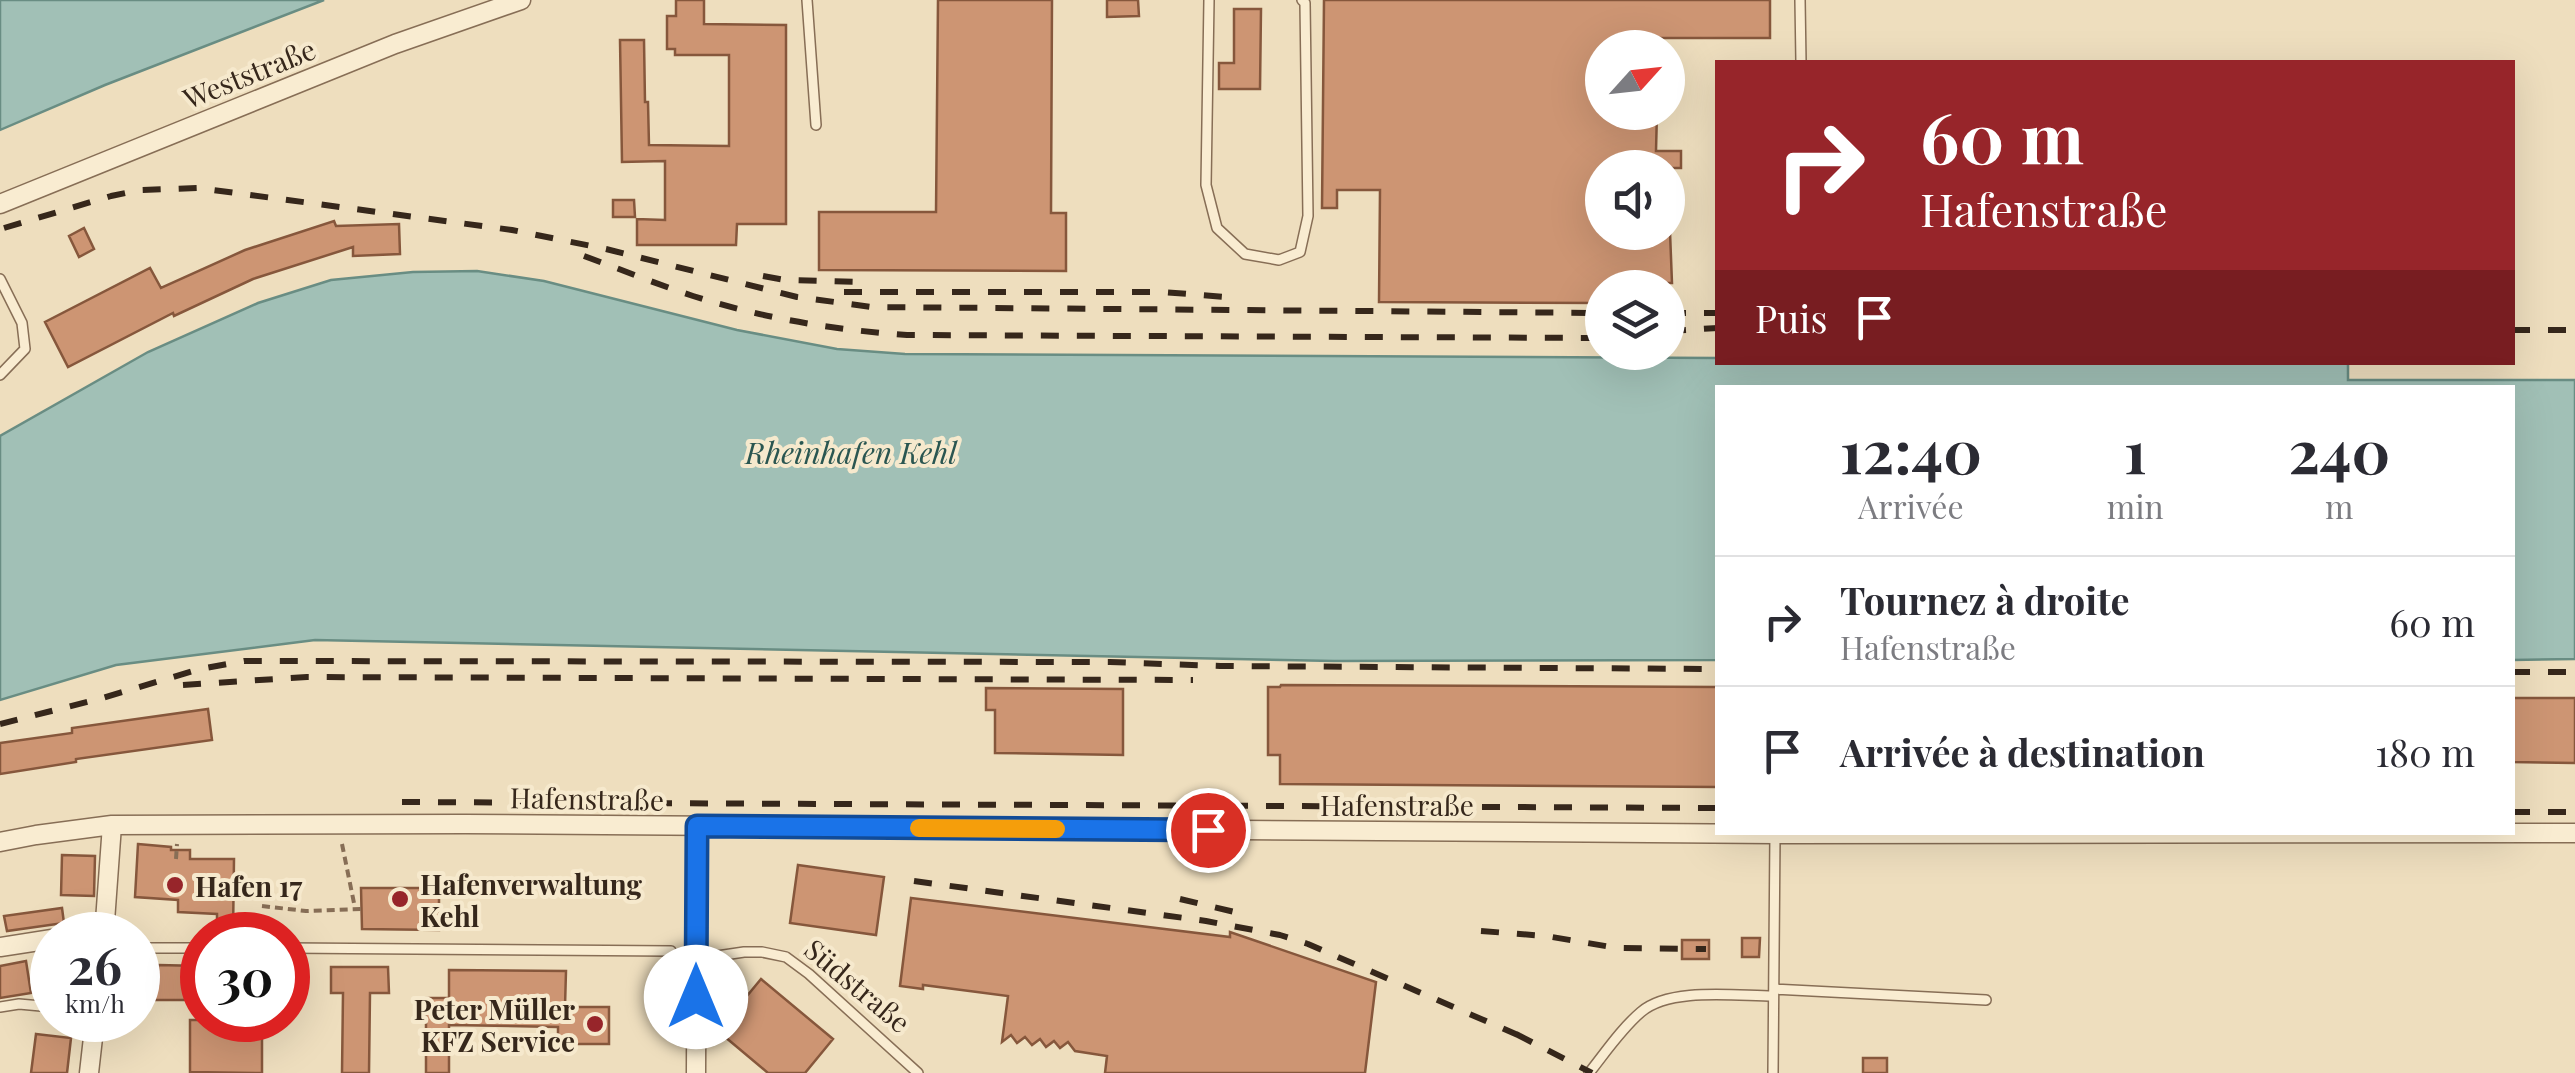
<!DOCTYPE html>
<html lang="fr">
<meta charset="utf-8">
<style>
:root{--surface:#fff;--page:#f7f7f7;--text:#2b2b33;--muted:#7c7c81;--line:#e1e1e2}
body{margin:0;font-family:"Playfair Display",serif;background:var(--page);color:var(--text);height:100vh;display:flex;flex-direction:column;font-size:38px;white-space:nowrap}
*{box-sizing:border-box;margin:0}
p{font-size:32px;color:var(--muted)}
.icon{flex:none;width:55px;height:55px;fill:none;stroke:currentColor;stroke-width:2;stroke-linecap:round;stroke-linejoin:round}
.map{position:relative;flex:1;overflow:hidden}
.panel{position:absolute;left:1715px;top:385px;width:800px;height:450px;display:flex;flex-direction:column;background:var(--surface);border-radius:0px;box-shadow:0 10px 40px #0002}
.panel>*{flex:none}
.guide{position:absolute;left:1715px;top:60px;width:800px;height:305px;border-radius:0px;box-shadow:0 10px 40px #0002;background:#97252a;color:#fff;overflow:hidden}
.needle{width:65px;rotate:63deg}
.buttons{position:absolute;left:1585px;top:30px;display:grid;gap:20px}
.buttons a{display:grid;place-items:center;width:100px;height:100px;border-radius:50%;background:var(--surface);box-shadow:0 10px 40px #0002;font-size:50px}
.speed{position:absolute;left:30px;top:912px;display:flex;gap:20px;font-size:50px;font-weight:700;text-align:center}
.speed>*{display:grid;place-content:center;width:130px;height:130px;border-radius:50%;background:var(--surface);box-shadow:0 10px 40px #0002;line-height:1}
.speed small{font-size:25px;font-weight:400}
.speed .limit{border:15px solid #d22;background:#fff;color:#111}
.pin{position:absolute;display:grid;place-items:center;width:85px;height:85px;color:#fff;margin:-42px;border:5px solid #fff;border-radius:50%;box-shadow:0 2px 10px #0007}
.me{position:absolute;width:110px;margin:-55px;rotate:0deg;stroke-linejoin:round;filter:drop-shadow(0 0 8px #0008)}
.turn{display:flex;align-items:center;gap:35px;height:210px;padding:0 40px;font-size:45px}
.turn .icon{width:130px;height:130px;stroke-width:2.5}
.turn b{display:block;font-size:70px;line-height:85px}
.then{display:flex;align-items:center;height:95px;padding:0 40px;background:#0003;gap:20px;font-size:38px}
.eta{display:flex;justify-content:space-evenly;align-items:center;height:170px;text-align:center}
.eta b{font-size:60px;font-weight:700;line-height:70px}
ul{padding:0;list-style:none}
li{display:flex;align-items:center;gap:30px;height:130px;padding:0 40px;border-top:2px solid var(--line)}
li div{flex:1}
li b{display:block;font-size:38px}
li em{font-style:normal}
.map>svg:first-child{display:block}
.water{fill:#a1c0b6;stroke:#698d83;stroke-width:2.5}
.building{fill:#cd9573;stroke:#86573c;stroke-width:2.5}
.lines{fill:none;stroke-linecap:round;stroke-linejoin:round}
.lane-casing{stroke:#876e56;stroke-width:12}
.street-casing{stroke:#876e56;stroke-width:21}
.path{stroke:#876e56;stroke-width:4;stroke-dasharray:8 5;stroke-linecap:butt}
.lane{stroke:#f9ecd1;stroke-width:9}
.street{stroke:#f9ecd1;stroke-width:18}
.rail{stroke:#36271b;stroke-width:6;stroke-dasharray:18 18;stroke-linecap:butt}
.route-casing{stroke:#114b97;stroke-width:25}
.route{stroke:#1a73e8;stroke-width:18}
.slow{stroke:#f59e0b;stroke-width:18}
.poi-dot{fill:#97252a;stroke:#f6e9cd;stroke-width:4}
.labels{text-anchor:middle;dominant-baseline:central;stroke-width:8;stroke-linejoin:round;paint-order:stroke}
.street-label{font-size:28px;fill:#36271b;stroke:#f6e9cd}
.poi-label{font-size:28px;font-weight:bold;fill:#36271b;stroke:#f6e9cd;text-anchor:start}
.water-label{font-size:30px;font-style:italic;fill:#2a5651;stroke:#f6e9cd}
</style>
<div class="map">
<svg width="2575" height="1073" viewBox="0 0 2575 1073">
<rect width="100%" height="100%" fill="#eedebe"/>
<path class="water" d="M0 0H324L105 85 0 130Z
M477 271 544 281 737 330 837 349 905 354 1717 358 1718 362H2348V380H2575V659L2513 660 2512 388H1718L1717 660 1334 661 315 640 116 665 0 700V436L148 352 258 303 331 280 413 272Z"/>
<path class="building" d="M676 0H704V24L786 25V224H737L736 245H637V219L665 220V161L622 162 620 40H644L645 102H648L649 145 729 146V55H675V49H667V16H676Z
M938 0H1052L1051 213H1066V271L819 270V212H936Z
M1107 0H1138L1139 16 1107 17Z
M1324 0H1770V38H1658V48H1602V112H1657L1656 151H1681V168H1602V232H1670L1672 283H1629L1620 288H1602V303L1379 302 1380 190H1337V208H1322Z
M1234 9H1261L1260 89H1219V63H1234Z
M613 200H634L635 217H613Z
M334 221 336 226 399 224 400 254 353 256V247L253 279 174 316 173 313 68 367 45 322 150 268 161 288 245 250Z
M84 228 94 249 79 257 69 236Z
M1281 685 1718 687V787L1280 784V755H1268V687H1280Z
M986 688 1123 689V755L995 753V710H986Z
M2512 698H2575V763L2512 762Z
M208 709 212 740 76 759V762L0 774V743L72 733V728Z
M138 844 171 847V850H190V859H234L233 935H217V914L178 912V900L135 897Z
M62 855 95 856 94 896 61 895Z
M798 865 884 877 876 935 790 923Z
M361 888H439V930L362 929Z
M911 898 1230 937V932L1376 982 1365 1073H1105L1107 1056 1075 1051 1068 1042 1060 1048 1054 1041 1046 1047 1040 1039 1032 1045 1025 1037 1017 1043 1011 1035 1002 1042 1008 996 923 985V989L900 986Z
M62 908 64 923 7 931 4 916Z
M1742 938H1760L1759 957H1742Z
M1682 940H1709V959H1682Z
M26 961 31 993 0 998V966Z
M158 965 202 966V1000H138V984L158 985Z
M331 967H388L389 993H370L369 1073H342L343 993H331Z
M449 970 566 971 565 1007H609V1044H558V1027L449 1025V1073H426V998H449Z
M761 979 833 1039 805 1073H768L718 1031Z
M190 1020H262V1073L190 1072Z
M36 1034 71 1038 67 1073H31Z
M1863 1058H1887V1073H1863Z"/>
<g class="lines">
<defs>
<path id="lane" d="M807 0 816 125
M1209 0 1206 185 1217 228 1245 254 1279 260 1300 252 1308 216 1305 3 1302 0
M1800 0 1801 62
M0 279 22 323 25 349 0 375
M138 948H202
M288 948 671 951
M697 959 744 952H762L786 957 809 974 918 1073
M1774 989 1986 1000
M0 1007 19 1004 52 1007
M1589 1073C1605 1053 1621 1029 1641 1012 1670 987 1736 996 1773 996
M1773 1073 1775 834"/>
<path id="street" d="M0 204 395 44 521 0
M0 842 36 835 112 825 465 824 1775 834 2575 833
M104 935 112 825
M0 947 52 939
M89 1073 95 1020
M696 1073 697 826"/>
</defs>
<use href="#lane" class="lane-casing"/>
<use href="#street" class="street-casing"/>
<path class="path" d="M342 844 355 908
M176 859 177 844
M262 906 306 911 361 909"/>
<use href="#lane" class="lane"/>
<use href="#street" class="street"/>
<path class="rail" d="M4 228 111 196 140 190 198 188 512 230 606 249 797 297 872 307 1602 313
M584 256C620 269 656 284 693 296 762 318 834 330 907 335L1602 338
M763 276 785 280 858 282
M844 292H1163L1238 298
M1668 313H1718
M2512 330H2575
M1668 331 1718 328
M2512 672H2575
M183 685 307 677 1193 680
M0 724 99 699 200 669 244 661 1110 662 1220 666 1718 669
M402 802 1718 808
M2512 812H2575
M914 881 1206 921 1280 935 1308 944 1525 1038
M1180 899 1247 915
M1481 931 1546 936 1617 948 1706 949
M1516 1034 1592 1073"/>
</g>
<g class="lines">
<defs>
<path id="route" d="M696 997 697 826 1208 830"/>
</defs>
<use href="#route" class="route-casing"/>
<use href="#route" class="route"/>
<path class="slow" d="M919 828 1056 829"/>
</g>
<g class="poi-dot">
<circle cx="175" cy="885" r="10"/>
<circle cx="400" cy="899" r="10"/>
<circle cx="595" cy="1024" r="10"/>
</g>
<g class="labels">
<g class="street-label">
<text transform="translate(249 73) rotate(-22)">Weststraße</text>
<text transform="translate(587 798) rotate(1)">Hafenstraße</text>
<text x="1397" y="804">Hafenstraße</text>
<text transform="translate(858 985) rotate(40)">Südstraße</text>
</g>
<g class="poi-label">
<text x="420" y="883">Hafenverwaltung<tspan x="420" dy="32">Kehl</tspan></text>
<text x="195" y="885">Hafen 17</text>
<text x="575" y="1008" text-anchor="end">Peter Müller<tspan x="575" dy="32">KFZ Service</tspan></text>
</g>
<g class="water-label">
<text x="851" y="452">Rheinhafen Kehl</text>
</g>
</g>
</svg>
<div class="buttons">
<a><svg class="needle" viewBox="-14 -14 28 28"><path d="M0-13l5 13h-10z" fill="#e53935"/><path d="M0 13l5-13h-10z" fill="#7c7c81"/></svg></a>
<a><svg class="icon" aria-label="sound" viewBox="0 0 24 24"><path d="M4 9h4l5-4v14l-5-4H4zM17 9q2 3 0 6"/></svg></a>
<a><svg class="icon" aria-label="layers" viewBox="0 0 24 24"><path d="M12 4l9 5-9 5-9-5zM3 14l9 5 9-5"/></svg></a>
</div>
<div class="speed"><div>26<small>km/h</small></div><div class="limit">30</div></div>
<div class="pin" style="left:1208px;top:830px;background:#d93025"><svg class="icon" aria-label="arrive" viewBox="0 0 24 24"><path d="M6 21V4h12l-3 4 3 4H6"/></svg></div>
<svg class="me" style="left:696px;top:997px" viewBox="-20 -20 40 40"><circle r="19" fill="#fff"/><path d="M0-13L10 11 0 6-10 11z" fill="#1a73e8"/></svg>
<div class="guide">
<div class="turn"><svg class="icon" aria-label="right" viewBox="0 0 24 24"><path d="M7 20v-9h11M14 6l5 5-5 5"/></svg><div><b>60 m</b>Hafenstraße</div></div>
<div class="then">Puis<svg class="icon" aria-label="arrive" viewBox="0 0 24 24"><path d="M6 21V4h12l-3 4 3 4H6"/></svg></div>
</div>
<section class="panel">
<div class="eta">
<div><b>12:40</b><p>Arrivée</p></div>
<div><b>1</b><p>min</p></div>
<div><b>240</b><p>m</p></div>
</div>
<ul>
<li><svg class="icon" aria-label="right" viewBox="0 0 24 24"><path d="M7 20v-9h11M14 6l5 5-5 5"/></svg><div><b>Tournez à droite</b><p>Hafenstraße</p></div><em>60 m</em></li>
<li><svg class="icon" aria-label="arrive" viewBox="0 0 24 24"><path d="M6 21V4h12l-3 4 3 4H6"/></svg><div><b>Arrivée à destination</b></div><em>180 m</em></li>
</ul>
</section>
</div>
